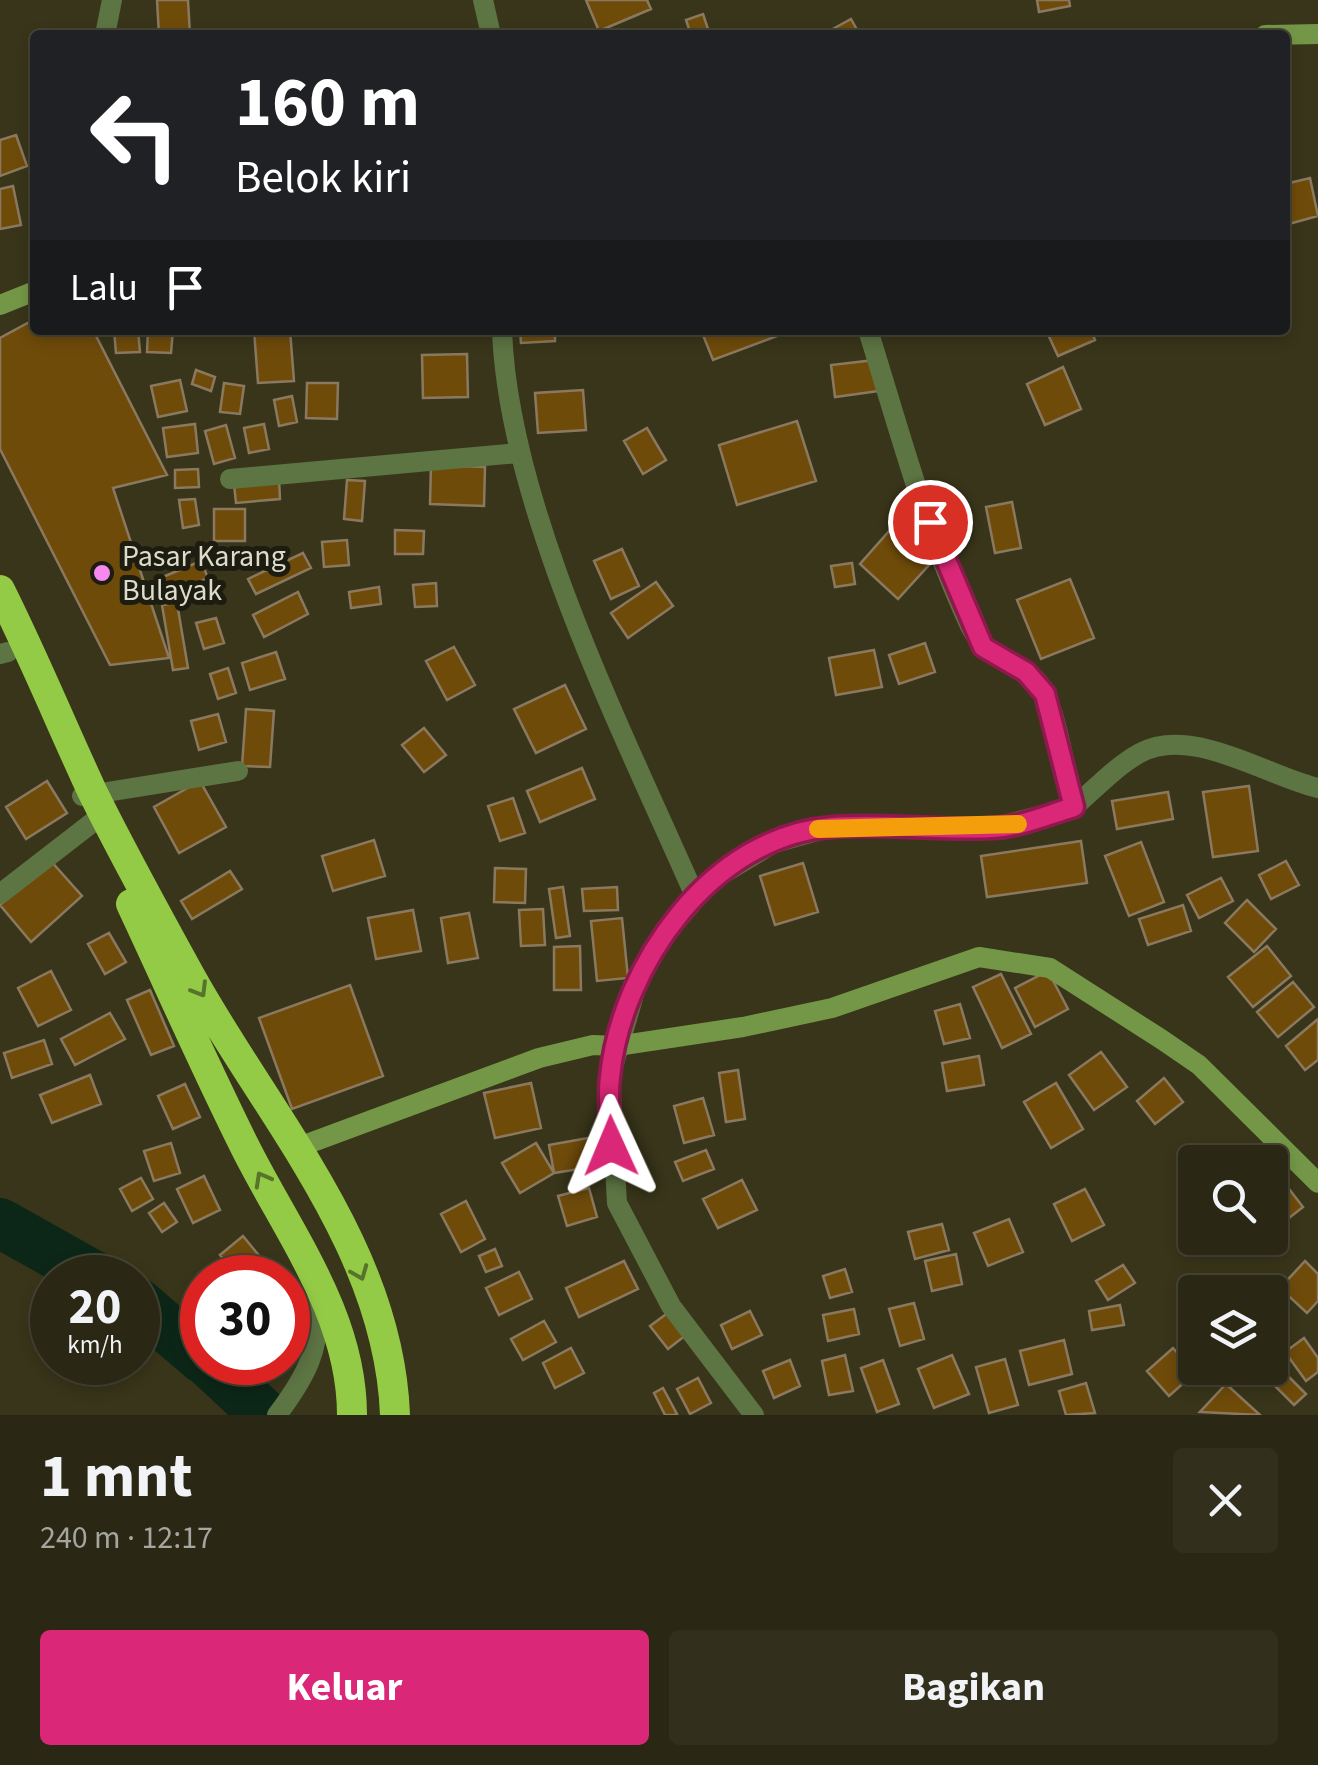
<!DOCTYPE html>
<html lang="id">
<meta charset="utf-8">
<style>
:root{--surface:#2a2814;--page:#32301d;--text:#f1f3f6;--muted:#a5a6a0;--line:#464434;--accent:#db2777}
body{margin:0;font-family:"Source Sans 3",sans-serif;background:var(--page);color:var(--text);height:100vh;display:flex;flex-direction:column;font-size:38px;white-space:nowrap}
*{box-sizing:border-box;margin:0}
p{font-size:32px;color:var(--muted)}
.icon{flex:none;width:55px;height:55px;fill:none;stroke:currentColor;stroke-width:2;stroke-linecap:round;stroke-linejoin:round}
.map{position:relative;height:1415px;overflow:hidden}
.sheet{display:flex;flex-direction:column;background:var(--surface);flex:1}
.sheet>*{flex:none}
.top-card{position:absolute;left:30px;top:30px;width:1260px;height:305px;border-radius:10px;box-shadow:0 5px 15px #0003,0 0 0 2px var(--line);background:#202124;color:#fff;overflow:hidden}
.controls{position:absolute;left:1178px;top:1145px;display:grid;gap:20px}
.controls a{display:grid;place-items:center;width:110px;height:110px;border-radius:10px;background:var(--surface);box-shadow:0 5px 15px #0003,0 0 0 2px var(--line);font-size:50px}
.speed{position:absolute;left:30px;top:1255px;display:flex;gap:20px;font-size:50px;font-weight:700;text-align:center}
.speed>*{display:grid;place-content:center;width:130px;height:130px;border-radius:50%;background:var(--surface);box-shadow:0 5px 15px #0003,0 0 0 2px var(--line);line-height:1}
.speed small{font-size:25px;font-weight:400}
.speed .limit{border:15px solid #d22;background:#fff;color:#111}
.pin{position:absolute;display:grid;place-items:center;width:85px;height:85px;color:#fff;margin:-42px;border:5px solid #fff;border-radius:50%;box-shadow:0 2px 10px #0007}
.me{position:absolute;width:110px;margin:-55px;rotate:359deg;stroke-linejoin:round;filter:drop-shadow(0 0 8px #0008)}
.turn{display:flex;align-items:center;gap:35px;height:210px;padding:0 40px;font-size:45px}
.turn .icon{width:130px;height:130px;stroke-width:2.5}
.turn b{display:block;font-size:70px;line-height:85px}
.then{display:flex;align-items:center;height:95px;padding:0 40px;background:#0003;gap:20px;font-size:38px}
.round{display:grid;place-items:center;flex:none;width:105px;height:105px;border-radius:10px;background:var(--page)}
.overview{display:flex;align-items:center;justify-content:space-between;height:170px;padding:0 40px}
h1{font-size:60px;font-weight:700;line-height:75px}
.cta{display:flex;gap:20px;margin-top:auto;padding:20px 40px}
.cta a{flex:1;height:115px;border-radius:10px;background:var(--accent);color:#fff;font-size:40px;font-weight:700;line-height:115px;text-align:center}
.cta a+a{background:var(--page);color:var(--text)}
.map>svg:first-child{display:block}
.lines{fill:none;stroke-linecap:round;stroke-linejoin:round}
.river{stroke:#0c2717;stroke-width:50}
.building{fill:#6f4b0a;stroke:#8b795f;stroke-width:2.5}
.street{stroke:#5d7443;stroke-width:20}
.secondary{stroke:#749747;stroke-width:20}
.highway{stroke:#94cb46;stroke-width:30}
.oneway{stroke:#58742b}
.route-casing{stroke:#8e194d;stroke-width:25}
.route{stroke:#db2777;stroke-width:18}
.slow{stroke:#f59e0b;stroke-width:18}
.poi-dot{fill:#f589ee;stroke:#1d1c10;stroke-width:4}
.labels{text-anchor:middle;dominant-baseline:central;stroke-width:10;stroke-linejoin:round;paint-order:stroke}
.poi-label{font-size:30px;fill:#dddccc;stroke:#1d1c10;text-anchor:start}
</style>
<div class="map">
<svg width="1318" height="1415" viewBox="0 0 1318 1415">
<rect width="100%" height="100%" fill="#38351a"/>
<g class="lines">
<path class="river" d="M0 1223 98 1278
M138 1303 202 1358
M208 1362 265 1415"/>
</g>
<path class="building" d="M157 0H188L190 35H159Z
M586 0H647L651 9 599 31Z
M1037 0H1069L1070 6 1039 12Z
M703 14 710 35H691L686 20Z
M851 19 860 35H822Z
M16 135 27 166 0 176V140Z
M1310 178 1318 216 1285 225V184Z
M13 186 21 225 0 229V189Z
M35 319V330H93L167 475 113 488 169 658 110 665 0 449V338Z
M114 330H138L140 352 116 353Z
M148 330H173L171 353 147 352Z
M254 330H290L294 381 258 383Z
M520 330H555V341L521 343Z
M701 330H793L713 360Z
M1046 330H1091L1095 340 1058 356Z
M467 354 468 397 423 398 422 355Z
M875 360 879 391 835 397 831 365Z
M1063 367 1081 409 1045 425 1027 384Z
M196 370 215 377 211 391 192 384Z
M180 380 187 411 158 417 151 386Z
M224 383 244 386 240 414 220 412Z
M307 383H338L337 419 306 418Z
M583 390 586 430 538 433 535 393Z
M292 396 297 422 279 426 274 400Z
M797 421 816 481 737 505 719 445Z
M195 424 198 453 167 457 163 428Z
M264 424 269 449 249 453 244 428Z
M226 425 235 458 214 464 205 431Z
M647 428 666 460 643 474 624 441Z
M431 465 485 467 484 506 430 504Z
M198 469 199 487 175 488V470Z
M279 479 280 499 236 503 234 484Z
M347 480 365 481 362 521 344 519Z
M195 499 199 525 183 528 179 500Z
M1012 502 1021 548 995 553 986 507Z
M214 509H245V541H214Z
M395 530 424 531 423 554H395Z
M890 530 929 565 898 599 860 564Z
M347 540 349 565 324 567 322 542Z
M622 549 639 586 611 599 594 561Z
M303 553 311 568 256 594 248 579Z
M201 561 208 578 165 597 158 579Z
M852 563 855 584 835 587 831 566Z
M1070 579 1094 638 1041 659 1017 600Z
M656 582 673 606 628 638 611 613Z
M436 583 437 606 415 607 413 585Z
M379 587 381 604 351 608 349 592Z
M298 592 308 614 264 637 253 615Z
M177 603 188 668 173 670 162 605Z
M216 618 224 643 204 649 196 623Z
M925 643 935 672 899 684 889 655Z
M454 647 475 685 447 700 426 661Z
M874 650 882 687 836 695 829 658Z
M276 652 285 679 250 690 242 663Z
M228 668 236 693 218 699 210 674Z
M565 685 586 729 536 753 514 709Z
M246 709 274 711 270 767 242 766Z
M218 714 226 742 199 750 191 721Z
M424 728 446 755 424 772 402 745Z
M582 768 595 799 540 822 527 791Z
M47 781 67 813 26 839 6 807Z
M200 781 226 827 179 853 154 807Z
M1249 786 1258 851 1213 857 1203 792Z
M1168 792 1173 819 1117 829 1112 801Z
M513 798 525 833 500 841 488 806Z
M374 840 385 876 333 891 322 856Z
M1081 841 1087 883 987 897 981 856Z
M1141 842 1164 902 1129 916 1105 856Z
M50 860 82 896 31 942 0 905Z
M1286 861 1299 885 1271 899 1259 875Z
M803 863 818 912 775 925 760 876Z
M495 868 526 869 525 903 494 902Z
M230 871 242 889 192 919 181 901Z
M1221 878 1233 901 1199 918 1187 895Z
M563 887 570 936 556 938 549 889Z
M617 887 618 910 584 911 582 889Z
M1247 900 1276 929 1254 952 1225 923Z
M1183 905 1191 931 1148 945 1139 919Z
M543 909 545 945 521 946 519 910Z
M413 910 421 951 376 959 368 918Z
M469 913 478 958 448 963 441 918Z
M622 918 628 978 597 981 591 921Z
M109 933 126 962 105 974 88 944Z
M580 946 581 990H554V947Z
M1267 946 1291 976 1253 1007 1228 977Z
M51 971 71 1010 38 1026 18 988Z
M1048 971 1068 1009 1035 1027 1015 988Z
M1001 974 1031 1034 1002 1048 973 987Z
M1293 982 1314 1007 1278 1037 1257 1012Z
M350 985 383 1076 292 1109 259 1018Z
M150 990 174 1046 151 1055 127 1000Z
M960 1004 970 1038 944 1044 935 1011Z
M110 1013 125 1039 75 1065 61 1039Z
M1318 1019V1060L1305 1070 1286 1046Z
M44 1040 52 1064 12 1078 4 1053Z
M1101 1052 1127 1087 1094 1110 1069 1075Z
M979 1056 984 1085 947 1091 942 1063Z
M738 1070 745 1119 726 1122 719 1073Z
M90 1075 101 1104 52 1123 40 1095Z
M1164 1078 1183 1102 1155 1124 1137 1101Z
M531 1083 541 1128 495 1138 484 1093Z
M1056 1083 1083 1129 1051 1148 1024 1102Z
M185 1084 200 1117 173 1129 158 1096Z
M703 1098 714 1135 684 1143 674 1106Z
M588 1138 592 1167 554 1173 549 1145Z
M171 1143 180 1173 154 1181 144 1151Z
M536 1143 554 1173 520 1193 502 1163Z
M706 1150 714 1169 683 1181 675 1162Z
M1276 1172 1303 1207 1270 1233V1177Z
M204 1176 220 1210 193 1223 177 1189Z
M141 1178 153 1199 132 1211 120 1189Z
M742 1180 757 1210 718 1228 703 1199Z
M589 1188 597 1217 567 1226 558 1196Z
M1085 1189 1104 1225 1072 1241 1054 1204Z
M466 1201 485 1239 461 1252 441 1214Z
M164 1203 177 1222 162 1232 149 1213Z
M1009 1219 1023 1252 988 1266 974 1233Z
M942 1224 949 1250 915 1259 908 1232Z
M243 1236 261 1258 238 1277 220 1255Z
M495 1249 502 1266 486 1272 479 1256Z
M956 1254 962 1284 932 1291 925 1261Z
M624 1261 638 1289 579 1317 566 1288Z
M1305 1261 1318 1274V1301L1307 1313 1280 1288Z
M1123 1265 1135 1283 1108 1300 1096 1281Z
M845 1269 852 1292 830 1298 823 1276Z
M519 1272 532 1299 499 1315 486 1288Z
M914 1303 924 1339 900 1346 889 1309Z
M1120 1305 1124 1325 1092 1330 1089 1311Z
M854 1309 859 1334 828 1341 823 1315Z
M750 1311 762 1335 732 1349 721 1325Z
M669 1312 686 1335 668 1349 650 1326Z
M544 1321 556 1342 523 1360 511 1339Z
M1304 1338 1318 1358V1372L1306 1381 1285 1352Z
M1064 1340 1072 1374 1029 1385 1020 1351Z
M571 1348 584 1373 555 1388 543 1363Z
M1173 1348 1195 1373 1169 1396 1147 1371Z
M845 1355 853 1391 829 1395 822 1361Z
M952 1355 969 1394 934 1408 918 1369Z
M1005 1359 1018 1405 989 1413 976 1367Z
M790 1360 800 1386 774 1398 763 1371Z
M883 1360 899 1404 877 1412 861 1368Z
M1284 1372 1306 1394 1294 1405 1272 1383Z
M698 1378 711 1403 690 1414 677 1389Z
M1086 1383 1095 1413 1066 1415 1059 1391Z
M1226 1384 1260 1415 1200 1412Z
M663 1388 677 1414 674 1415H665L654 1393Z"/>
<g class="lines">
<path class="street" d="M483 0 491 35
M105 35 112 0
M502 330C508 506 624 734 695 896
M868 330C899 429 926 532 970 626 985 658 1018 658 1038 682 1057 706 1066 776 1074 807 1095 789 1116 766 1140 753 1192 725 1266 776 1318 788
M230 479 519 453
M0 654 8 652
M82 796 238 771
M0 894 93 822
M277 1415C305 1378 323 1347 316 1299
M754 1415 671 1306 617 1203 610 1077 640 974 670 929 711 881 774 843 831 827 992 828 1074 807"/>
<path class="secondary" d="M1265 35 1318 34
M0 305 35 291
M299 1147 539 1058 593 1045 617 1046 743 1027 832 1008 979 957 1050 968 1161 1039 1199 1065 1318 1183"/>
<path class="highway" d="M0 590C33 656 61 724 92 791 123 854 158 917 192 979 269 1117 389 1249 395 1415
M131 904C169 985 205 1067 245 1147 288 1233 352 1315 352 1415"/>
</g>
<defs><path id="oneway-chevron" d="M-2-3.5L2.5 0L-2 3.5" fill="none" stroke-width="1.6" stroke-linecap="round" stroke-linejoin="round" transform="scale(2.5)"/></defs>
<g class="oneway">
<use href="#oneway-chevron" transform="translate(200 990) rotate(59)"/>
<use href="#oneway-chevron" transform="translate(262 1179) rotate(-119)"/>
<use href="#oneway-chevron" transform="translate(360 1273) rotate(68)"/>
</g>
<g class="lines">
<defs>
<path id="route" d="M611 1146C611 1123 607 1099 610 1077 621 965 712 836 832 827 886 823 939 831 993 828 1020 827 1047 815 1074 807L1045 694 1026 672 983 647 930 522"/>
</defs>
<use href="#route" class="route-casing"/>
<use href="#route" class="route"/>
<path class="slow" d="M818 829 1018 824"/>
</g>
<circle class="poi-dot" cx="102" cy="573" r="10"/>
<g class="labels">
<g class="poi-label">
<text x="122" y="556">Pasar Karang<tspan x="122" dy="34">Bulayak</tspan></text>
</g>
</g>
</svg>
<div class="controls">
<a><svg class="icon" aria-label="search" viewBox="0 0 24 24"><circle cx="10" cy="10" r="6"/><path d="M15 15l6 6"/></svg></a>
<a><svg class="icon" aria-label="layers" viewBox="0 0 24 24"><path d="M12 4l9 5-9 5-9-5zM3 14l9 5 9-5"/></svg></a>
</div>
<div class="speed"><div>20<small>km/h</small></div><div class="limit">30</div></div>
<div class="pin" style="left:930px;top:522px;background:#d93025"><svg class="icon" aria-label="arrive" viewBox="0 0 24 24"><path d="M6 21V4h12l-3 4 3 4H6"/></svg></div>
<svg class="me" style="left:611px;top:1146px" viewBox="-20 -20 40 40"><path d="M0-17L14 15 0 8-14 15z" fill="#db2777" stroke="#fff" stroke-width="4"/></svg>
<div class="top-card">
<div class="turn"><svg class="icon" aria-label="left" viewBox="0 0 24 24"><path d="M17 20v-9H6M10 6l-5 5 5 5"/></svg><div><b>160 m</b>Belok kiri</div></div>
<div class="then">Lalu<svg class="icon" aria-label="arrive" viewBox="0 0 24 24"><path d="M6 21V4h12l-3 4 3 4H6"/></svg></div>
</div>
</div>
<section class="sheet">
<div class="overview"><div><h1>1 mnt</h1><p>240 m · 12:17</p></div><a class="round"><svg class="icon" aria-label="close" viewBox="0 0 24 24"><path d="M6 6l12 12M18 6L6 18"/></svg></a></div>
<div class="cta"><a>Keluar</a><a>Bagikan</a></div>
</section>
